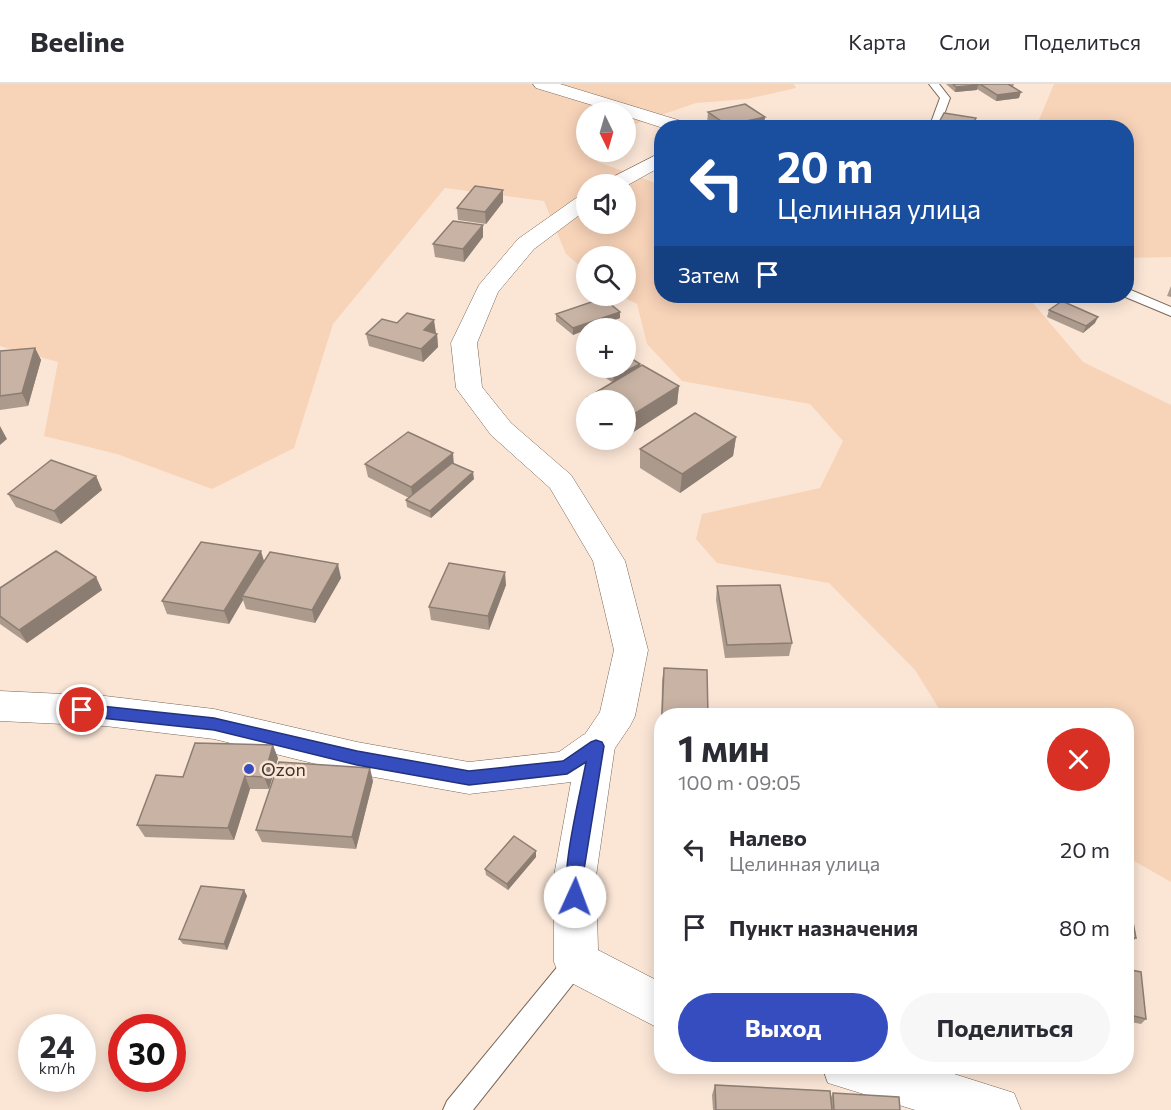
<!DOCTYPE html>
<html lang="ru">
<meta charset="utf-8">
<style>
:root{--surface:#fff;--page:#f7f7f7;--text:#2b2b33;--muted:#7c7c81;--line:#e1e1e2;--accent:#354dbf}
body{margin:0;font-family:Commissioner,sans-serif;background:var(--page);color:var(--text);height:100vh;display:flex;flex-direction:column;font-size:22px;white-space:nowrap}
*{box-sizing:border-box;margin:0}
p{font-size:20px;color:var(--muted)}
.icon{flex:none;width:33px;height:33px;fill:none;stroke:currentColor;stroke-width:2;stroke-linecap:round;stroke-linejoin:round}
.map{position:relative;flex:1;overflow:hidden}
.details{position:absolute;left:654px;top:624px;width:480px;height:366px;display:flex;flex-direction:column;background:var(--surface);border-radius:24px;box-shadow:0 3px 15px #0003}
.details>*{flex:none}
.top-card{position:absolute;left:654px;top:36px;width:480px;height:183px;border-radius:24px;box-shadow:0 3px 15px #0003;background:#1a4fa0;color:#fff;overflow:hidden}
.needle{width:39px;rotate:175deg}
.buttons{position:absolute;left:576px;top:18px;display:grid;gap:12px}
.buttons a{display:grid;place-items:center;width:60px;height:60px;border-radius:50%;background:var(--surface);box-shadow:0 3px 15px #0003;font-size:30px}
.speed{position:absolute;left:18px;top:930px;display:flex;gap:12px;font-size:30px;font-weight:700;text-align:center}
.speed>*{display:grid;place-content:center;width:78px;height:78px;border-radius:50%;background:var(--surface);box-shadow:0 3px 15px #0003;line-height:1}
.speed small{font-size:15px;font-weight:400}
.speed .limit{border:9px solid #d22;background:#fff;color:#111}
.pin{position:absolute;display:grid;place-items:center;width:51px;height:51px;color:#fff;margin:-26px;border:3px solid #fff;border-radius:50%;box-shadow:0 2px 6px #0007}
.me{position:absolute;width:66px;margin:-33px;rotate:2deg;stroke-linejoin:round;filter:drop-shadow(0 0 4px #0008)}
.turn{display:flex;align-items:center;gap:21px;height:126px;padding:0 24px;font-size:27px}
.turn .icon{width:78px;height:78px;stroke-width:2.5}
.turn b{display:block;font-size:42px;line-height:51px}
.then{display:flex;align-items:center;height:57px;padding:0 24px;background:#0003;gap:12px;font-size:22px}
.round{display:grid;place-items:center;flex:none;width:63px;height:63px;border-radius:32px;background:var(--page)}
.overview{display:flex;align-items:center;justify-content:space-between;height:102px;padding:0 24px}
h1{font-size:36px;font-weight:700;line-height:45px}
.button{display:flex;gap:12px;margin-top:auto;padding:12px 24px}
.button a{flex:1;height:69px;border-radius:36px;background:var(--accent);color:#fff;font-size:24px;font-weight:700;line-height:69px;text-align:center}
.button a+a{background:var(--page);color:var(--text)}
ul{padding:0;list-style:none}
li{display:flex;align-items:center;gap:18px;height:78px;padding:0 24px}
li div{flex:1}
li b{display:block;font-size:22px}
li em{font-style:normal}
header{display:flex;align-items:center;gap:36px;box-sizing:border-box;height:84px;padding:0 30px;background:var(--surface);border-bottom:2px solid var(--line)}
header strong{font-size:28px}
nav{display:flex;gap:33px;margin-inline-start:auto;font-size:21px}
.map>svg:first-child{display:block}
.green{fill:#f7d3b8;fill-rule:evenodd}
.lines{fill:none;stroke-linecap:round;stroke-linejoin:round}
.service-casing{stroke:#796759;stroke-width:2}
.minor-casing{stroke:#796759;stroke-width:1}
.tertiary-casing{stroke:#796759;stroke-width:1}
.service{fill:#fff;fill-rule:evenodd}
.minor{fill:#fff;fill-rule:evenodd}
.tertiary{fill:#fff;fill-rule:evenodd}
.wall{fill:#ac9a8d}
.shaded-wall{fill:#8c7d73}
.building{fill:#c8b3a4;stroke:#8c7d73;stroke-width:1.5}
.route{fill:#354dbf;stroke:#22327c;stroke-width:1.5}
.poi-dot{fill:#354dbf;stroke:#fbe6d6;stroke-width:2}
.labels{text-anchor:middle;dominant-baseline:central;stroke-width:5;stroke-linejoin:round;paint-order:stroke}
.poi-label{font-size:18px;fill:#3d352f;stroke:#fbe6d6;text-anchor:start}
</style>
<header>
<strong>Beeline</strong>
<nav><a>Карта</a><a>Слои</a><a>Поделиться</a></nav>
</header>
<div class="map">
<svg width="1171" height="1026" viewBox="0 0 1171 1026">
<rect width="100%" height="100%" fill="#fbe6d6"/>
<path class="green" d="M0 0H794L796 4 747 15 696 19 626 43V28H586V68H597L598 78 661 101 662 212H1027L1083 278 1171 321V798L1127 773 1126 632 943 631 915 586 829 499 717 479 696 455 702 430 820 404 843 357 810 320 682 297 647 260 637 220 621 212H626V172H586V187L566 170 544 117 445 104 333 240 294 364 212 405 117 370 44 352 58 278 0 262ZM586 100H626V140H586Z
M1054 0H1171V173L1127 174 1126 44 1036 43Z"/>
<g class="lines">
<defs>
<path id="service" d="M929 0H939L950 14 939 44H929L940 14Z
M1126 204 1171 223V232L1123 212H1126Z
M576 866 584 870 588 878 584 886 473 1026H443L447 1017 568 870Z"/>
<path id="minor" d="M0 607 105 612 214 625 357 658 469 678 559 668 583 651 596 646 609 651 615 662 596 792 598 866 662 899V946L560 893 554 878V792L571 698 469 710 357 690 214 655 105 642 0 637Z
M822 982H929L1014 1009 1021 1026H915L828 999Z"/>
<path id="tertiary" d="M533 0H560L691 40 693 44H663L626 32V28H615L536 4Z
M662 68V82L626 102 604 100 607 96Z
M586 110V126L534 165 498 208 477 259 482 303 511 339 571 391 625 477 648 566 635 632 630 642 609 673 596 678 583 673 577 662 600 628 614 566 593 477 550 404 491 351 456 304 451 259 479 201 518 155 579 112Z"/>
</defs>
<use href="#service" class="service-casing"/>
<use href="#minor" class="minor-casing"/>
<use href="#tertiary" class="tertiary-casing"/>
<use href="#service" class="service"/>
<use href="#minor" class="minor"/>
<use href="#tertiary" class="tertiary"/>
</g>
<path class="wall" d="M946 0H1014L1013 3 1019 14 996 17 977 5V6L955 8Z
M708 28 765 33 763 44H713L707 39Z
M503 106V118L486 140 458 136 457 124Z
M483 153 464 178 435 173 433 160Z
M1171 202V213L1167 212Z
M1049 226 1095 239 1083 249 1047 233Z
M620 228V234L591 244H586L573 251 556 237V230Z
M435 249 437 250 438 263 423 278 369 262 366 250 436 249Z
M35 264 41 276 28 322 0 326V267Z
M640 280V282L679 302 677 320 626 316H588V313L612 298 590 284H626Z
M736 353 733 372 680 409 640 384V365Z
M365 380H454L474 395 431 434 407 423 406 416 409 414 368 393Z
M96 392 102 406 61 440 16 423 8 410Z
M264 477 341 494 315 539 246 525 243 516 229 540 167 530 162 517Z
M96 493 102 506 27 559 0 540V504Z
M506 501 489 546 431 536 429 523Z
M717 502 792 559 789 572 725 574 716 516Z
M664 584 708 632H662L661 647 662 597Z
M278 674 269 705H250L234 756 145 753 137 741 183 693Z
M373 697 356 765 262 758 256 746Z
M536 773 508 806 486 791 485 785Z
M244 806 247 812 227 866 183 860 179 855Z
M662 824V838L659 837Z
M1126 852 1136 854 1126 864Z
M1126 885 1146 935 1141 940 1126 937Z
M715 1001 831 1013 833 1009 900 1026H713L712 1011Z"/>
<path class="shaded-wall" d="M978 1 977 6 955 8 956 3Z
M1021 8 1019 14 996 17 997 11Z
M765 33 763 44H726L727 41Z
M503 106V118L486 140 485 128Z
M483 141V153L464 178 463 165Z
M620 228V234L591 244H586V246L573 251V244Z
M1098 233 1095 239 1083 249 1086 242Z
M434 236 436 249 426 259 424 246Z
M437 250 438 263 423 278 421 265Z
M35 264 41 276 28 322 22 309Z
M640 280 639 287 613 300 614 293Z
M679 302 677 320 626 353V335Z
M0 342 7 355 0 361Z
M736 353 733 372 680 409 682 390Z
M453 369 454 382 413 416 411 403Z
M473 388 474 395 431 434 430 427Z
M96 392 102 406 61 440 54 427Z
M261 467 265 480 242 512 243 516 229 540 224 527Z
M338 480 341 494 315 539 312 526Z
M505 488 506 501 489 546 488 532Z
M96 493 102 506 27 559 19 546Z
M273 661 278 674 269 705 264 693Z
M370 684 373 697 356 765 352 753Z
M245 692 250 705 234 756 228 744Z
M536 767V773L508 806 507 800Z
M244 806 247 812 227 866 224 860Z"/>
<path class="building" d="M953 0H977L978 1 956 3Z
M980 0H1008L1021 8 997 11Z
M745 20 765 33 727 41 708 28Z
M944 29 976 34 971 44H936Z
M475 102 503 106 485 128 457 124Z
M453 137 483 141 463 165 433 160Z
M603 214 620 228 573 244 556 230Z
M1062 217 1098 233 1086 242 1049 226Z
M407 229 434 236 424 246 437 250 421 265 366 250 382 235 397 239Z
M35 264 22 309 0 312V267Z
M626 271 640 280 614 293 600 284H626Z
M642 281 679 302 626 335V316H594L588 313Z
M695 329 736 353 682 390 640 365Z
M408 348 453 369 411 403 365 380Z
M51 376 96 392 54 427 8 410Z
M452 379 473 388 430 427 406 416Z
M201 458 261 467 224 527 162 517Z
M56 467 96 493 19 546 0 532V504Z
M270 468 338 480 312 526 242 512Z
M449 479 505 488 488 532 429 523Z
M780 501 792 559 727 561 717 502Z
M664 584 707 586 708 632H662Z
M195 659 273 661 264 693 245 692 228 744 137 741 156 691 183 693Z
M279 678 370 684 352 753 256 746Z
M514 752 536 767 507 800 485 785Z
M1126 801 1136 854 1126 852Z
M201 802 244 806 224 860 179 855Z
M1126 885 1141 888 1146 935 1126 930Z
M715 1001 830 1007 832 1026H716Z
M833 1009 899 1013 900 1026H834Z"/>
<path class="route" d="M82 620 214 634 357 667 469 687 563 677 591 658 596 656 602 658 604 662 583 792 584 813 581 819 575 822 569 819C558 796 581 707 586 678L567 690 469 701 357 681 214 646 82 632 77 630 75 626 77 622Z"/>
<circle class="poi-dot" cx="249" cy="685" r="6"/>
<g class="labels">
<g class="poi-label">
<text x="261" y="685">Ozon</text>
</g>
</g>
</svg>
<div class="buttons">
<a><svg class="needle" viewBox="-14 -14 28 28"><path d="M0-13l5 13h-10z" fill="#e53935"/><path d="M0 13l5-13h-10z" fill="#7c7c81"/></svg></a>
<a><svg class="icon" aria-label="sound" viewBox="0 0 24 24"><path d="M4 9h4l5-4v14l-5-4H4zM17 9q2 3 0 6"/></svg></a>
<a><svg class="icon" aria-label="search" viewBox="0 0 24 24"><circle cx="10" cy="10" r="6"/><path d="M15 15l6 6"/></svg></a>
<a>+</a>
<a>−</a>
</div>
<div class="speed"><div>24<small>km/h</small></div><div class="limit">30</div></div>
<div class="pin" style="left:82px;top:626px;background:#d93025"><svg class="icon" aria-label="arrive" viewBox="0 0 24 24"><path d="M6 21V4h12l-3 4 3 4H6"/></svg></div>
<svg class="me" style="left:575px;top:813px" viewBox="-20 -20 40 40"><circle r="19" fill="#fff"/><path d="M0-13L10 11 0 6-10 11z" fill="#354dbf"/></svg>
<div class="top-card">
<div class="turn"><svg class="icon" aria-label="left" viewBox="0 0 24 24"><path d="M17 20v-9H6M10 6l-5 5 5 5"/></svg><div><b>20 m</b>Целинная улица</div></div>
<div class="then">Затем<svg class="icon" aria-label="arrive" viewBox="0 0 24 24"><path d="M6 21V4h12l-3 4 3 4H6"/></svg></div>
</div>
<section class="details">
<div class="overview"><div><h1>1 мин</h1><p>100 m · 09:05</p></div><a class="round" style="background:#d93025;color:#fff"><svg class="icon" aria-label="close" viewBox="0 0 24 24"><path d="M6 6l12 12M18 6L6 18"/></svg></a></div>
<ul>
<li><svg class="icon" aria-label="left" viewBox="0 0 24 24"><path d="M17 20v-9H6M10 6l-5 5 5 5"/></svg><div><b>Налево</b><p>Целинная улица</p></div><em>20 m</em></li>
<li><svg class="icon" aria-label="arrive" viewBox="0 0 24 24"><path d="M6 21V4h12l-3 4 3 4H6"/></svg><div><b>Пункт назначения</b></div><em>80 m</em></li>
</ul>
<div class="button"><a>Выход</a><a>Поделиться</a></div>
</section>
</div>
